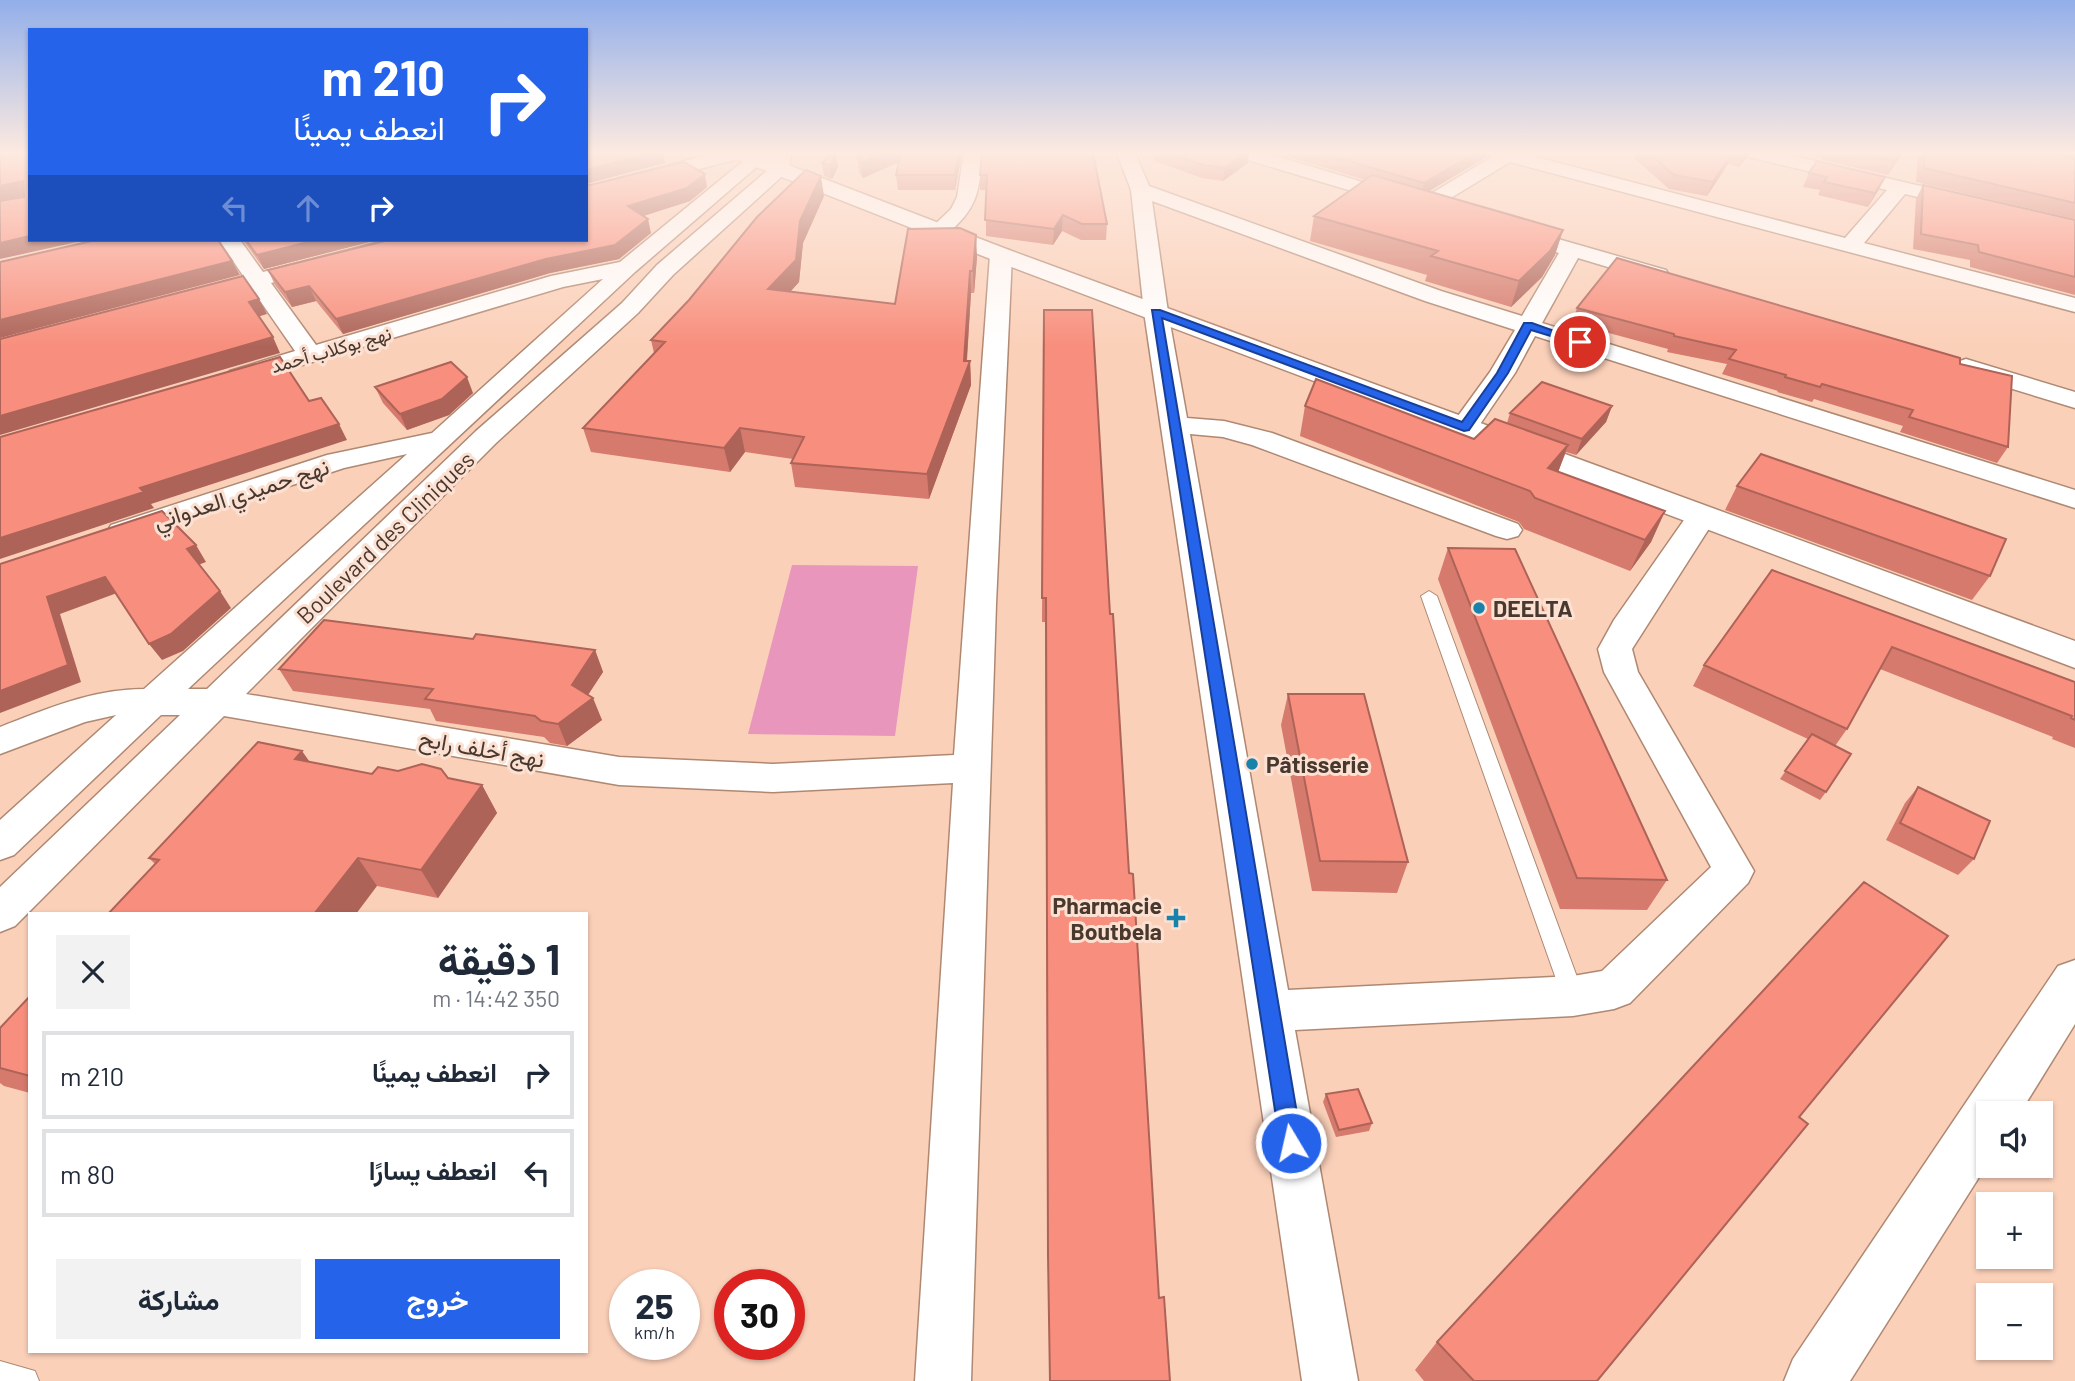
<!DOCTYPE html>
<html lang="ar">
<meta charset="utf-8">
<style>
:root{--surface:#fff;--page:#f2f2f3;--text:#1f2937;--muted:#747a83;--line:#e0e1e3;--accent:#2563eb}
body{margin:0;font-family:Barlow,Vazirmatn,sans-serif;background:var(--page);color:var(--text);direction:rtl;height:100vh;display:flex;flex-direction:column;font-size:26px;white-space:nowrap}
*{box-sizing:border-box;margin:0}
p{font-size:23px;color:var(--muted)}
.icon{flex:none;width:38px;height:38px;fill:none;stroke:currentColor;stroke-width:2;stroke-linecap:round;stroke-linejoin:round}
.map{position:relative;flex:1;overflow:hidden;direction:ltr}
.side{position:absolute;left:28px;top:912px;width:560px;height:441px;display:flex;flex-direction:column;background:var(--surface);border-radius:0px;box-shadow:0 2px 5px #0004;direction:rtl}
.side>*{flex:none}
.banner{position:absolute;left:28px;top:28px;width:560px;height:214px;border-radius:0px;box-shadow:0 2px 5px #0004;direction:rtl;background:#2563eb;color:#fff;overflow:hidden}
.controls{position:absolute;left:1976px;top:1101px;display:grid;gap:14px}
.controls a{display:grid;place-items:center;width:77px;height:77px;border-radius:0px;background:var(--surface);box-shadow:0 2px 5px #0004;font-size:35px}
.speed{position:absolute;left:609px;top:1269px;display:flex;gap:14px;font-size:35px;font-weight:700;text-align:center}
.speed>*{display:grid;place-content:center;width:91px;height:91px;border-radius:50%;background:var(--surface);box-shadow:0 2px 5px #0004;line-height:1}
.speed small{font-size:18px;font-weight:400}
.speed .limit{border:10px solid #d22;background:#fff;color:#111}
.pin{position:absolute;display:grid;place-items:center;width:60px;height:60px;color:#fff;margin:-30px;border:4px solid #fff;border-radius:50%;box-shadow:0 2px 7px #0007}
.me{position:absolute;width:77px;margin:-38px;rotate:351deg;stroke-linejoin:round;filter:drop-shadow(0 0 5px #0008)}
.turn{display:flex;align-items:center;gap:24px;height:147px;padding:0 28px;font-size:32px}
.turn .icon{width:91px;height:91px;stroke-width:2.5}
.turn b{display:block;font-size:49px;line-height:60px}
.lanes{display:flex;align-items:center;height:66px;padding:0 28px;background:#0003;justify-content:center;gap:35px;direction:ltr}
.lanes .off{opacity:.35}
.round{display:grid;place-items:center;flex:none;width:74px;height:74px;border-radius:0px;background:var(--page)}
.head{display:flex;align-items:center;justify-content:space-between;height:119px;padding:0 28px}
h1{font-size:42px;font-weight:700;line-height:52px}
.cta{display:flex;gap:14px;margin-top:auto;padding:14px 28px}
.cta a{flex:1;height:80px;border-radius:0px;background:var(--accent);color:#fff;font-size:28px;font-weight:700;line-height:80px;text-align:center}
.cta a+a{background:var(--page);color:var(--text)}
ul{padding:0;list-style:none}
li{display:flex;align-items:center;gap:21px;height:88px;margin:0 14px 10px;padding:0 14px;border:4px solid var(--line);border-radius:0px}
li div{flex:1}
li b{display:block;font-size:26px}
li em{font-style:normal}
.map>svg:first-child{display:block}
.green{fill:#e996bd}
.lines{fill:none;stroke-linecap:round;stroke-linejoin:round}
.lane-casing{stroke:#af8872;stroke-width:2}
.street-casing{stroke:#af8872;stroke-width:3}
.secondary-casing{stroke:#af8872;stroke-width:3}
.lane{fill:#fff;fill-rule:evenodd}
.street{fill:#fff;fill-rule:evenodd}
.secondary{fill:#fff;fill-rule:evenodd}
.wall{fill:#d57a6c}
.shaded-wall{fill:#ae6358}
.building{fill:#f88e7d;stroke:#ae6358;stroke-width:2}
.route{fill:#2563eb;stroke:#184099;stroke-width:2}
.poi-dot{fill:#1882ab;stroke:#fce1d3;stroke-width:2.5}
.labels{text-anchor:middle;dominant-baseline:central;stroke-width:6;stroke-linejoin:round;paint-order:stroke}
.far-street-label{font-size:19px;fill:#49382e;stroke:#fce1d3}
.street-label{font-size:23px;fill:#49382e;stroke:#fce1d3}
.poi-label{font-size:23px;font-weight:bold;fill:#49382e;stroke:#fce1d3;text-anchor:start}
</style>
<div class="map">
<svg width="2075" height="1381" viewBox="0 0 2075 1381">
<rect width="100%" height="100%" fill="#fbd0b9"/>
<path class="green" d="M792 565 918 566 895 736 748 734Z"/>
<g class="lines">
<defs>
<path id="lane" d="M1429 591 1437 596 1584 996 1581 1003 1573 1006 1565 1003 1562 996 1421 596Z
M0 1361 35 1371 39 1381H0Z"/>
<path id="street" d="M715 153H747L745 157 586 199V187Z
M753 153H791L789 170 673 275 638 313 496 443 246 694 619 757 773 764 954 755 990 255 993 250H1009L1012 255 996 604 971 1381H915L953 783 773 792 619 785 224 716 15 926 0 932V887L180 715H161L14 855 0 860V820L116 715 85 722 0 754V727C47 709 92 689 144 689L407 454 344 468 122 541 111 539 107 532 111 525 327 455 432 433 603 279 563 287 239 384 230 381 226 376 230 371 295 351 252 289 201 302 193 300 189 295 193 290 244 277 219 240H240L263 272 387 240H421L419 245 271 283 316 345 551 276 620 262ZM772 159 770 168 657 265 622 303 476 431 207 689H188L635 272 760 164Z
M964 153H982C980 192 977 209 946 235H932L928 231 951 209 957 197Z
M1117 153H1135L1149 186 1441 291 1522 316 1559 253 1506 236 1502 232 1506 228H1520L1666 270 1669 275 1666 280 1658 282 1578 258 1542 323 2075 490V508L1535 336 1515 373 1474 433 1464 435 1454 433 1450 427 1490 372 1515 330 1425 301 1152 201 1168 312 1187 418 1224 421 1272 433 1518 524 1522 530 1518 536 1507 539 1496 536 1252 445 1223 437 1190 434 1288 990 1573 976 1602 971 1711 867 1604 672 1598 649 1614 620 1691 510 1702 507 1713 510 1717 516 1632 649 1638 672 1754 871 1748 883 1630 1003 1614 1009 1573 1016 1295 1030 1358 1381H1302L1144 312 1131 190Z
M1236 153H1266L1409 196 1412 200 1409 204H1395L1238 157Z
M1489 153H1521L1845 238 1887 190 1749 157 1747 153H1781L1971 198 1974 202 1971 206 1964 208 1905 194 1864 243 2075 298V312L1510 162 1431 210H1417L1414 206 1417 202 1492 157Z
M1966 359 2075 392V408L1957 372 1953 367 1957 362Z"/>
<path id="secondary" d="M728 153H757L1009 250 2075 641V668L993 260 731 157Z
M2075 960V1024L2020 1113H1988V1163L1850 1381H1784L1793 1359 2058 966Z"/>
</defs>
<use href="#lane" class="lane-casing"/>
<use href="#street" class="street-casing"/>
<use href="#secondary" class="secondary-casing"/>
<use href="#lane" class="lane"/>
<use href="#street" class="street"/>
<use href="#secondary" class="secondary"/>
</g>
<path class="wall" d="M962 153 955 190H898L896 175 899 162 863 178 859 172 857 157Z
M982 153 1107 224 1106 240H1081L1062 231 1053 245 986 236V190H980V175Z
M1155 153H1249L1248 163 1223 181 1202 178 1154 161Z
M1276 153H1489L1488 156 1429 191 1563 230 1555 255 1542 277 1511 307 1425 281 1427 275 1310 241 1314 216 1365 180Z
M1636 153H1749L1747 158 1738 167 1728 164 1707 196 1669 189 1634 158Z
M1802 153H1902L1888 175 1822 160 1823 158Z
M1918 153H2053L2075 159V219L1916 182Z
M2056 153H2075V158Z
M836 154 838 167 832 179 824 176 822 163Z
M1809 173 1885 177 1868 207 1818 195 1820 190 1803 187Z
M1923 185 2075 220V295L1970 267V260L1913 249 1916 199Z
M707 187 690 201 643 216 651 233 619 259 550 273 343 334 316 301 292 307 275 285 268 270Z
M824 196 803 243 799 282 790 292 895 304 977 257 974 293H971L967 361H970L971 385 929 499 795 487 791 463 793 459 745 452 730 472 591 452 583 428 654 353 651 340Z
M243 240H377L264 269Z
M1577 308 1960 364 2008 447 1997 463 1900 432 1903 426 1814 399 1812 402 1777 392 1778 391 1722 374 1727 364 1667 352 1668 349 1572 323Z
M1044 310 1110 614 1129 873 1159 1298 1170 1381H1050L1048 1273 1045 622H1042Z
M375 387 473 393 449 415 407 430 383 403Z
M1305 406 1474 439 1507 423 1510 413 1612 406 1606 422 1576 455 1566 452 1558 472 1665 511 1651 542 1630 571 1524 529 1519 522 1300 436Z
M1737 486 1990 576 1972 600 1725 510Z
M1448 548 1667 880 1647 910 1560 909 1438 579Z
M1772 570 2075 682V748L2052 739 2053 737 1880 669 1847 729 1835 746 1826 792 1820 800 1780 779 1808 739 1693 686 1704 665Z
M473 639 595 650 603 672 588 695 602 720 567 746 550 743 544 737 436 721 430 709 293 691 279 669Z
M1288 694 1408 862 1397 893 1312 891 1281 725Z
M310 762 372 774 398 771 448 778 482 785 497 813 438 898 377 886 155 864 149 858Z
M1918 787 1974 859 1958 875 1886 840 1905 803Z
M30 996V1093L4 1086 0 1083V1068Z
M1326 1094 1372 1123 1369 1131 1336 1137 1323 1102Z
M1799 1117 1597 1381H1424L1415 1370 1437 1342Z"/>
<path class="shaded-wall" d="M651 153H663L665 163 586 184V170Z
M883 153H903L904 160 863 178 861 163Z
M959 153H962L955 190V175Z
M1245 153H1249L1248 163 1223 181 1225 168Z
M1475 153H1489L1488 156 1421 196 1424 183Z
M1732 153 1728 164 1707 196 1713 182Z
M1743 153H1749L1747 158 1738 167Z
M1900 153H1902L1888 175 1895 161Z
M836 154 838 167 832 179 830 166Z
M705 174 707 187 690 201 631 220 628 206Z
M821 176 824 196 803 243 799 282 772 312 768 289Z
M1885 177 1878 191 1868 207 1875 193Z
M23 181 30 195 0 201V186Z
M1063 215 1062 231 1053 245 1054 229Z
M648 219 651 233 619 259 550 273 343 334 336 319Z
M1563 230 1555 255 1542 277 1511 307 1519 281Z
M976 235 977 257 974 293 973 271Z
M30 236V240H86L0 259V243Z
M316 240H377L264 269 257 255Z
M232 261 240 275 0 338V320Z
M970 271 971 293 966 370 970 361 971 385 929 499 927 474 964 361Z
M309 286 316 301 292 307 285 292Z
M259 299 267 314 257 317 249 302Z
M273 337 280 353 0 435V416Z
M467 377 473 393 449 415 407 430 400 414Z
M1612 406 1606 422 1576 455 1582 439Z
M339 424 347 440 151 504 154 508 0 559V538L140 488Z
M740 428 745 452 730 472 724 448Z
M1568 445 1557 475 1548 468Z
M1665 511 1651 542 1630 571 1645 540Z
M196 545 206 562 198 565 187 549Z
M105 577 117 593 60 614 81 682 0 713V691L47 597Z
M220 591 231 608 183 651 162 660 149 644Z
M595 650 603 672 580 707 572 685Z
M593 698 602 720 567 746 558 724Z
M302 751 322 779 295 759Z
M482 785 497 813 438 898 421 870Z
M358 858 377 886 356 914H314Z"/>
<path class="building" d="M0 153H30V236L0 243V201L24 197 23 181 0 186Z
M586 153H651L586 170Z
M832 153 836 154 830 166 822 163Z
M862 153H883L861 163 857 157Z
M901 153H959L955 175H896Z
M982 153H1093L1107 224H1082L1063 215 1054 229 985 220 987 175H980Z
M1168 153H1245L1225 168 1203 165Z
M1320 153H1475L1424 183Z
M1649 153H1732L1713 182 1674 175Z
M1859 153H1900L1895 161Z
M1924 153H2053L2075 159V203L1924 168Z
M1817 161 1885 177 1875 193 1824 182 1827 177 1809 173Z
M684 162 705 174 687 188 628 206 648 219 615 245 546 259 336 319 309 286 285 292 268 270 389 240H586V186Z
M806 170 821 176 800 221 796 260 768 289 895 304 908 229 960 228 976 235 973 271H970L964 361H970L927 474 791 463 804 437 740 428 724 448 583 428 665 342 651 340 689 300 757 217Z
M1372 175 1563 230 1550 251 1519 281 1431 256 1438 251 1314 216Z
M1923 185 2075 220V277L1979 252 1978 245 1921 234Z
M96 240H218L232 261 0 320V262Z
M246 240H316L257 255Z
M1617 258 1960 358V364L2012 376 2008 447 1909 417 1913 410 1822 384 1820 387 1785 377 1786 375 1729 359 1736 350 1674 336V334L1577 308Z
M243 276 259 299 249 302 273 337 0 416V339Z
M1044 310H1092L1110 614H1113L1129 873 1133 874 1159 1298 1164 1297 1170 1381H1050L1048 1255 1046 598H1042Z
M280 357 309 401 321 398 339 424 140 488 144 492 0 538V437Z
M451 362 467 377 442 399 400 414 375 387Z
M1316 379 1474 439 1495 419 1568 445 1548 468 1665 511 1645 540 1535 498 1530 491 1305 406Z
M1542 382 1612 406 1582 439 1510 413Z
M1761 454 2006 539 1990 576 1737 486Z
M162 511 196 545 187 549 220 591 171 634 149 644 105 577 47 597 68 665 0 691V564Z
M1448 548 1515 549 1667 880 1577 878Z
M1772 570 2075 682V720L2071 718 2072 716 1892 647 1847 729 1704 665Z
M324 620 473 639 476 634 595 650 572 685 593 698 558 724 541 721 535 716 425 699 433 689 279 669Z
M1288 694H1364L1408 862 1320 861Z
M1812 734 1851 754 1826 792 1785 771Z
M258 742 302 751 295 759 372 774 378 767 398 771 422 764 441 769 448 778 482 785 421 870 358 858 314 914H108L159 860 149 858Z
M1918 787 1990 821 1974 859 1900 823Z
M1864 882 1948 936 1799 1117 1808 1124 1597 1381H1474L1437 1342Z
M30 996V1076L0 1068V1028Z
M1358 1089 1372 1123 1339 1130 1326 1094Z"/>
<linearGradient id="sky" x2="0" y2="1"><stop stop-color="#92afea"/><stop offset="0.44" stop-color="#fdeae0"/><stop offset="1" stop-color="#fdeae0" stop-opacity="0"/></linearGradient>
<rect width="2075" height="347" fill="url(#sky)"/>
<path class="route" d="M1152 310H1160L1462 422 1497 373 1524 323H1532L1585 342 1580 345 1531 330 1508 373 1469 430 1464 431 1162 318 1302 1143 1299 1151 1291 1154 1283 1151 1280 1143Z"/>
<g class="poi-dot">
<circle cx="1479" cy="608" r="7"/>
<circle cx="1252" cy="764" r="7"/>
<path d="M1172.5 907.5h7v7h7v7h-7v7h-7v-7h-7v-7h7z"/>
</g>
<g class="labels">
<g class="far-street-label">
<text transform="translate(331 349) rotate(-16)">نهج بوكلاب أحمد</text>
</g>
<g class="street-label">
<text transform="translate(241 493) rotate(-18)">نهج حميدي العدواني</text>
<text transform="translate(385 537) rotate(-44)">Boulevard des Cliniques</text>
<text transform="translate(482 748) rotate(10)">نهج أخلف رابح</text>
</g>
<g class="poi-label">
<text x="1493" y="608">DEELTA</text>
<text x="1266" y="764">Pâtisserie</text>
<text x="1162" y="905" text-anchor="end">Pharmacie<tspan x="1162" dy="26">Boutbela</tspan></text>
</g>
</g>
</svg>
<div class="controls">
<a><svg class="icon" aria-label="sound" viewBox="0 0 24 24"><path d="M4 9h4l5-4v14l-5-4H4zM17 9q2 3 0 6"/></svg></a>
<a>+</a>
<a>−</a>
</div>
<div class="speed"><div>25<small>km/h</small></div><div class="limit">30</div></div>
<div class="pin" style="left:1580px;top:342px;background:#d93025"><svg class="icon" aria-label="arrive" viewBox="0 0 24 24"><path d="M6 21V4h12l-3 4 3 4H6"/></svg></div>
<svg class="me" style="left:1291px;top:1143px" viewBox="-20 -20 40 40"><circle r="17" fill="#2563eb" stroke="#fff" stroke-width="3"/><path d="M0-11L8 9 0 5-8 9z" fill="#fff"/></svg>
<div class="banner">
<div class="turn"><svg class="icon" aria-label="right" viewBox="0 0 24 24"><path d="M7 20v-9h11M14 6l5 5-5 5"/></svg><div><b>210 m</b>انعطف يمينًا</div></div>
<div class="lanes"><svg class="icon off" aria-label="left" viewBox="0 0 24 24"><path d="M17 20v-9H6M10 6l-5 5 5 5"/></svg><svg class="icon off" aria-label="ahead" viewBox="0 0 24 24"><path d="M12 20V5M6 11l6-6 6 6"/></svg><svg class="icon" aria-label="right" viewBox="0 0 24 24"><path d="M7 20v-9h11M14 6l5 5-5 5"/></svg></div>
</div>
<section class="side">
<div class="head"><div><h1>1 دقيقة</h1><p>350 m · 14:42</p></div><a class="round"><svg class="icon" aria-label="close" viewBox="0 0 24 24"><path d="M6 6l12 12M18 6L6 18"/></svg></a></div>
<ul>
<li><svg class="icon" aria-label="right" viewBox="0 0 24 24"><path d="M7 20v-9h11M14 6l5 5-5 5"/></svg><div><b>انعطف يمينًا</b></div><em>210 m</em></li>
<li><svg class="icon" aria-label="left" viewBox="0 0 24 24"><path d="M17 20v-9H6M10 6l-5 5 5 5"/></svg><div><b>انعطف يسارًا</b></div><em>80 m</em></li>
</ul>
<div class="cta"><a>خروج</a><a>مشاركة</a></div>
</section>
</div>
